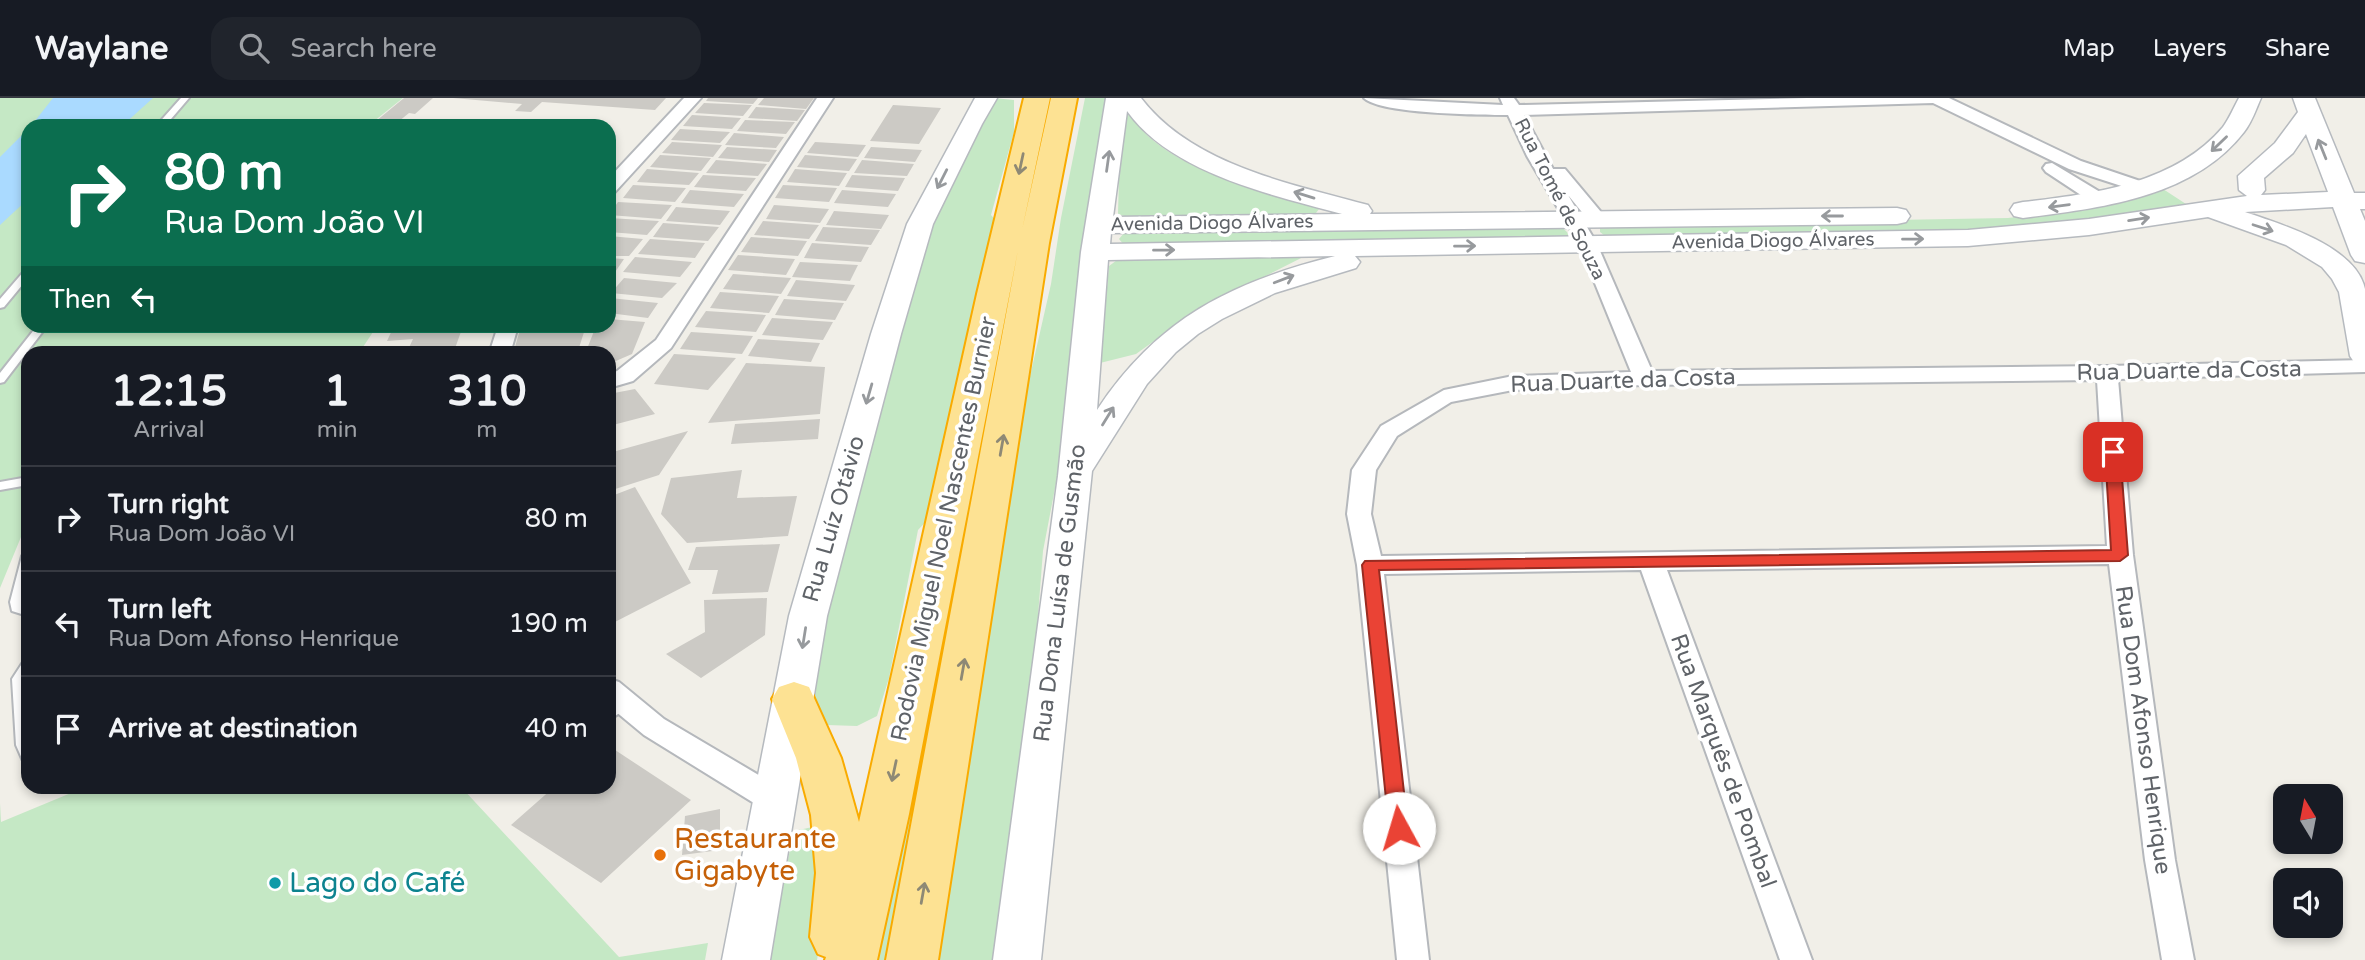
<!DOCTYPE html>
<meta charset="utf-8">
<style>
:root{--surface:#171b24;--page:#20242c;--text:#f1f3f6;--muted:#9ea1a6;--line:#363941}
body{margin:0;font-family:"Varela Round",sans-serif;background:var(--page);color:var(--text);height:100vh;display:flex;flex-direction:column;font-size:26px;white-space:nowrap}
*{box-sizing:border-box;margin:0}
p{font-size:23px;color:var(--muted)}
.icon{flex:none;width:38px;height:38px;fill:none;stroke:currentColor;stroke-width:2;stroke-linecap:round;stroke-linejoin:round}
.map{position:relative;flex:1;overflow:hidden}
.sheet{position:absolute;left:21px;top:248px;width:595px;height:448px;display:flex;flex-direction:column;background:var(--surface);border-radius:21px;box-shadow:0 4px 10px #0003}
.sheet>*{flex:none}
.hud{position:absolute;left:21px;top:21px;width:595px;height:214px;border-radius:21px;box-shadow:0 4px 10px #0003;background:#0b6e4f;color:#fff;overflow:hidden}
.needle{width:46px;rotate:350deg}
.controls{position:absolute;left:2273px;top:686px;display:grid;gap:14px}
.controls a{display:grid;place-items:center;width:70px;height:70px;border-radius:14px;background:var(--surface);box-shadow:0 4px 10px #0003;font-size:35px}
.pin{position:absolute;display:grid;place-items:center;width:60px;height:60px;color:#fff;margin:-30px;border-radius:14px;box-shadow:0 4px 10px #0006}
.me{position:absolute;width:77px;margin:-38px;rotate:354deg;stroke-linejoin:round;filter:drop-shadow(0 0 5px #0008)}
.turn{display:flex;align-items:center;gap:24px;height:147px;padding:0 28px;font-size:32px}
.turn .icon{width:91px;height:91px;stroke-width:2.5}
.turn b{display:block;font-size:49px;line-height:60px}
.then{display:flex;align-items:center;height:66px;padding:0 28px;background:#0003;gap:14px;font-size:26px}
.eta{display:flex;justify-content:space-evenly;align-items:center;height:119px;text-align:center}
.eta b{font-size:42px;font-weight:800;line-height:49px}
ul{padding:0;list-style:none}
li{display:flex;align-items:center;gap:21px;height:105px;padding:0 28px;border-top:2px solid var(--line)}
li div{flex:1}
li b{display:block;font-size:26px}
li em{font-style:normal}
header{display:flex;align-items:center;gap:42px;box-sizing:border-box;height:98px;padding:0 35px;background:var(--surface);border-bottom:2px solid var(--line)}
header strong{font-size:33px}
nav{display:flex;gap:38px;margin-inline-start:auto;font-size:24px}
.search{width:490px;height:63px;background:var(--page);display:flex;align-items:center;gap:18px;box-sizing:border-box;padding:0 24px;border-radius:21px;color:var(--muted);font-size:26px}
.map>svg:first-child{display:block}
.green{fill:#c5e8c5}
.water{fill:#aadaff}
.building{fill:#cccac5}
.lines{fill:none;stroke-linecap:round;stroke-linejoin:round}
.lane-casing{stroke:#b5b8bc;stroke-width:4}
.street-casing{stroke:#b5b8bc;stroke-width:4}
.secondary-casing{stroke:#b6babf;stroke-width:3}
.highway-casing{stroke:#f9ab00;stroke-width:4}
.lane{fill:#fff;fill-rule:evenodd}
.street{fill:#fff;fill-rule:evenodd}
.secondary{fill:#fff;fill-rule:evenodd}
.highway{fill:#fde293;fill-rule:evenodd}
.oneway{stroke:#979a9d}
.oneway2{stroke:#8e8975}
.route{fill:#ea4335;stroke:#982c22;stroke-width:2}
.food-dot{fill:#e8710a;stroke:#fff;stroke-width:2.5}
.culture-dot{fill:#0f9aa8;stroke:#fff;stroke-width:2.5}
.labels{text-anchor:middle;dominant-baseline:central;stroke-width:7;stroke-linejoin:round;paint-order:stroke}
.far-street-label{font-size:19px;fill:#5f6368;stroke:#fff}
.street-label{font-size:23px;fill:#5f6368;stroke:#fff}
.near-food-label{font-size:28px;fill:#c56008;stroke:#fff;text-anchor:start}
.near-culture-label{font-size:28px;fill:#0d838f;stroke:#fff;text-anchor:start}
</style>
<header>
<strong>Waylane</strong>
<div class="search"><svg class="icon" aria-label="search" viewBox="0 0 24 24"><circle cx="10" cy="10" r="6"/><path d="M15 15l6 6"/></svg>Search here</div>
<nav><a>Map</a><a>Layers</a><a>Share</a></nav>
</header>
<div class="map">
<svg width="2365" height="862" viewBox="0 0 2365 862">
<rect width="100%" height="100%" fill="#f1efe8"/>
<path class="green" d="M0 0H403L368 28H28V228H377L359 255 28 256V422L0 490Z
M993 0 1014 2V34L991 117 998 125 936 413 918 432 889 580 877 618 857 628 827 627 809 595 826 494 929 131Z
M1044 0H1055L937 587 889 862H865Z
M1085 0H1109L1073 296 1043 453 1034 569 995 862H930L1023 309 1051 186 1061 120Z
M1121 0C1130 16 1140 32 1154 43 1196 77 1254 88 1304 103L1319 111 1316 115 1304 119 1144 124 1118 116Z
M2163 91 2186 106 2061 125 1975 134 1609 141 1600 134V127L2008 120 2081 111Z
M1557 125 1567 134 1570 142 1125 148 1119 141 1124 135Z
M1313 154 1193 215 1136 256 1100 265 1109 168 1124 157Z
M83 690H462L619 859 708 845 705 862H0V705L1 724Z
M831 725 826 810 817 862H767L794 733Z"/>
<path class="water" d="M53 0H153L122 28H31Z
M28 31V101L0 127V59Z"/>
<path class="building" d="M404 0H433L415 16 409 15 393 28H370Z
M453 0H666L655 12 542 4 531 14 515 13 522 6Z
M708 0H758L753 6 706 3Z
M764 0H814L806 11 758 7Z
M704 5 752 7 743 18 695 15Z
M893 7 941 10 919 46 870 43Z
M756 9 805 12 797 23 748 20Z
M692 17 741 20 732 31 683 28Z
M745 22 795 24 786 36 737 33Z
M527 23 570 26V28H522Z
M680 31 730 34 720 45 671 42Z
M734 35 784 39 776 50 725 47Z
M672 44 722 47 713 59 662 55Z
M815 44 866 47 858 59 807 55Z
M727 49 777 52 769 64 718 60Z
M871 49 922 52 915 64 864 60Z
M660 57 711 60 701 73 650 69Z
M805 57 857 61 849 73 797 69Z
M716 62 767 66 758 78 706 75Z
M862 62 914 66 907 78 854 75Z
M647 71 699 75 689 87 637 84Z
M795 71 847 75 839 88 787 84Z
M703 77 756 80 746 93 694 89Z
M852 77 905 80 898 93 845 89Z
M633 87 686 90 675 104 623 100Z
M783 87 837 90 829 104 775 100Z
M690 92 744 96 734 109 681 105Z
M842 92 896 96 888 109 834 105Z
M618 104 672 107 661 121 609 117Z
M774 107 829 111 820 125 766 121Z
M676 109 730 113 720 127 666 123Z
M834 113 889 117 881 131 826 127Z
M609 120 659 123 647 137 609 134Z
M763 123 819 127 809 141 754 137Z
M663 125 719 129 708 143 653 139Z
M823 129 880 132 871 147 815 143Z
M609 138 643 141 629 158H609Z
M751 139 807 143 798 158 741 154Z
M650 141 705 145 695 160 638 156Z
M812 145 869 149 861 164 804 160Z
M738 157 795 161 786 177 728 172Z
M635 159 692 164 680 179 623 174Z
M609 160 624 161 609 183Z
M800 164 858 167 850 183 792 179Z
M733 176 791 180 781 196 723 191Z
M624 180 677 185 662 200 611 195Z
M796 182 855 187 846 203 787 198Z
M720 194 779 198 769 215 710 210Z
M610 200 658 205 648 220 609 215Z
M784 201 844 205 835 222 775 217Z
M706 213 766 217 756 234 695 229Z
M772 220 833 224 823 242 762 237Z
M609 221 645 224 632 256 609 266V256H585L596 228H609Z
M394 228H463L453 256H406L413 241 387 243Z
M521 228H586L577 256H513Z
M691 234 753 238 742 256 680 251Z
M758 241 820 245 811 264 748 258Z
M674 256 736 260 708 292 654 286Z
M746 265 825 269 820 316 708 325Z
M635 291 655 316 609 328V296Z
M820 321 818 341 731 346 735 326Z
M688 333 659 377 609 393V355Z
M742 372 737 400 797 398 788 438 687 445 661 416 671 380Z
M635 389 691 485 609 527V399Z
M780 446 768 494 712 496 718 472H688L696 449Z
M767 500 765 537 701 580 666 556 705 534 704 502Z
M609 648 691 702 601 785 511 727 553 690H609Z
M720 711V752L682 757 685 718Z"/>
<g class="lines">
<defs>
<path id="lane" d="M181 0H189L165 28H156Z
M28 171V180L4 209 0 210V201L25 172Z
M37 228H47L4 284 0 285V275Z
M28 379V387L0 392V384Z
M28 454V482L22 504 23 507 28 508V518L12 513 10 504 22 458Z
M28 563V579L26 582 28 665 23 663 16 647 12 581 23 564Z
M625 598 630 600 632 604 630 608 609 622V608Z"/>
<path id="street" d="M684 0H701L615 94 609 95V80Z
M817 0H833L671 250 633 283 609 290V276L617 273 656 242Z
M1364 0 1503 7 1500 0H1514L1519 7 1807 0H1949L2081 63 2146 85 2149 89 2140 94 2069 71 1933 5 1524 17 1553 71H1565L1606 120 1604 124H1590L1568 97 1597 146 1652 273 2107 268 2365 262V274L2118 281 2133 457 2175 762 2194 862H2162L2145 762 2109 466 1667 472 1812 862H1780L1641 472 1384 476 1429 862H1397L1357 467 1347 416 1352 372 1381 328 1444 292 1513 278 1631 274 1579 146 1527 58 1508 17C1482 17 1380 16 1364 0ZM2097 282 2107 448 1381 458 1371 416 1376 372 1397 338 1451 304 1513 292 1644 287Z
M2052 65 2105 97 2108 101 2105 105H2093L2046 74 2043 70 2046 66Z
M498 228H518L510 256H489Z
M609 581 619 584 664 621 784 692 788 701 784 710 773 714 762 710 644 637 609 608Z"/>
<path id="secondary" d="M975 0H997L982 26 933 126 901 236 827 518 770 862H722L789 518 871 236 907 126Z
M1106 0H1141C1192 67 1291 86 1368 107L1372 113 1370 116 1897 110 1906 112 1910 118 1906 124 1897 126 1111 135 1110 146 1968 132 2089 121 2247 98 2239 92 2238 78 2275 45 2298 14 2293 0H2315L2354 95H2365V111H2360L2365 123V165L2355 163 2351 157 2333 109 2245 114C2280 126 2356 148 2365 191 2365 212 2365 245 2365 267L2354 264 2350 258 2339 194 2332 181 2322 169 2286 147 2208 119 2089 137 1968 148 1355 158 1360 164 1356 170 1275 195 1222 221 1198 236 1176 254 1147 286 1092 373 1041 862H993L1058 378 1081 154ZM1127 13C1171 75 1272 97 1342 116L1113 119ZM2306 36 2328 94 2261 97 2265 92 2264 80 2293 55ZM1335 158C1231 184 1157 221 1097 312L1108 162Z
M2239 0H2261C2256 11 2252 24 2244 34 2193 100 2100 110 2023 120L2014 118 2010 112 2014 106 2023 104C2093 96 2175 86 2223 29 2229 21 2234 9 2239 0Z"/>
<path id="highway" d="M1024 0H1050L1022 132 1051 0H1077L1049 145 938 862H886L1018 152 909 716 877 862H825L826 859 818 856 810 839 816 775 811 717 796 660 772 601 779 589 794 584 809 589 841 660 859 724 977 196Z"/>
</defs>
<use href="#lane" class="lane-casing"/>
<use href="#street" class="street-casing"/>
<use href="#secondary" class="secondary-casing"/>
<use href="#highway" class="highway-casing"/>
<use href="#lane" class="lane"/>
<use href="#street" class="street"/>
<use href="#secondary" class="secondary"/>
<use href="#highway" class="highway"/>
</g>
<defs><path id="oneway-shaft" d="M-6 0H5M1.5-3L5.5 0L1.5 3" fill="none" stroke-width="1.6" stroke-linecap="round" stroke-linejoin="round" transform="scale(1.75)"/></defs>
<g class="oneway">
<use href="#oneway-shaft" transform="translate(2219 46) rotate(136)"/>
<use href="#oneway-shaft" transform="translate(2322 51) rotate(-112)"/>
<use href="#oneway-shaft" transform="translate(1108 63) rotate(-82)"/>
<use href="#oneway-shaft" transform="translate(942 81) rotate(117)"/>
<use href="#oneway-shaft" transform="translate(1304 97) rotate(-163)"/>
<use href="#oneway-shaft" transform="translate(2059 108) rotate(172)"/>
<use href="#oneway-shaft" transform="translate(1832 118) rotate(-180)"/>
<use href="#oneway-shaft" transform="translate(2139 121) rotate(-9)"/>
<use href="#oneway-shaft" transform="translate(2263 130) rotate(18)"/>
<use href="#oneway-shaft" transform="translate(1913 141) rotate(-1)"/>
<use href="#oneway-shaft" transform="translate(1465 148) rotate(-1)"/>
<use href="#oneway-shaft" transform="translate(1164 152) rotate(-1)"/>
<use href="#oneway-shaft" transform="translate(1284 181) rotate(-21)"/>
<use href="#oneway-shaft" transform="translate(869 296) rotate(106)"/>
<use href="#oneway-shaft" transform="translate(1108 318) rotate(-58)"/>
<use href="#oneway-shaft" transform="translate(804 540) rotate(99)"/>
</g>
<g class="oneway2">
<use href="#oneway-shaft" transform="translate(1021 66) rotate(102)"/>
<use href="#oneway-shaft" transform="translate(1002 347) rotate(-80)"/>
<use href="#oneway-shaft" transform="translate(963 571) rotate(-80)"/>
<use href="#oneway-shaft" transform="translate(894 673) rotate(102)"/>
<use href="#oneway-shaft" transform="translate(923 795) rotate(-80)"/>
</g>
<path class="route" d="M2113 349 2120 354 2128 457 2120 463 1379 472 1408 730 1406 736 1399 739 1392 736 1389 730 1362 467 1365 463 2111 452 2105 354Z"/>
<circle class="food-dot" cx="660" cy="757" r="7"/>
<circle class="culture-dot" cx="275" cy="785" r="7"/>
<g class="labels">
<g class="far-street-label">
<text transform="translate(1560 101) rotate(63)">Rua Tomé de Souza</text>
<text transform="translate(1212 125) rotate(-1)">Avenida Diogo Álvares</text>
<text transform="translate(1773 143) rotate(-1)">Avenida Diogo Álvares</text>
</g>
<g class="street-label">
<text transform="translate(2189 273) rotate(-1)">Rua Duarte da Costa</text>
<text transform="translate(1623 283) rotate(-2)">Rua Duarte da Costa</text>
<text transform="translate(834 421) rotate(-74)">Rua Luíz Otávio</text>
<text transform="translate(944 431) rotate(-78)">Rodovia Miguel Noel Nascentes Burnier</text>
<text transform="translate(1060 495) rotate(-83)">Rua Dona Luísa de Gusmão</text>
<text transform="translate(2143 632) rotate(82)">Rua Dom Afonso Henrique</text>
<text transform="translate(1723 663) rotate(70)">Rua Marquês de Pombal</text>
</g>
<g class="near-food-label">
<text x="674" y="741">Restaurante<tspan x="674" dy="32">Gigabyte</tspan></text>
</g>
<g class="near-culture-label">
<text x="289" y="785">Lago do Café</text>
</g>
</g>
</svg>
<div class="controls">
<a><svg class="needle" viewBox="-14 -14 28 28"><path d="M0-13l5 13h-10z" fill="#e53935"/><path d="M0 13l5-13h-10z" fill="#9ea1a6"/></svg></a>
<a><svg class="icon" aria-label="sound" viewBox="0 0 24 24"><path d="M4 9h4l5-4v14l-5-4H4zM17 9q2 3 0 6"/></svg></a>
</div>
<div class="pin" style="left:2113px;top:354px;background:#d93025"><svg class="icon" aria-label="arrive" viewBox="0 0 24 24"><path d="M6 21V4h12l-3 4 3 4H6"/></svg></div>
<svg class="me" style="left:1399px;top:730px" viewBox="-20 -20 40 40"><circle r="19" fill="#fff"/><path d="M0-13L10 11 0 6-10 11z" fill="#ea4335"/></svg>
<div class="hud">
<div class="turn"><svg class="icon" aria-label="right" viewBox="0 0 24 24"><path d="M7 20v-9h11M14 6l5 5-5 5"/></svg><div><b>80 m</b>Rua Dom João VI</div></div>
<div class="then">Then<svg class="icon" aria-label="left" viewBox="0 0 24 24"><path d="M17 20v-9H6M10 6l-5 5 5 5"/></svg></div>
</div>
<section class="sheet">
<div class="eta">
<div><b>12:15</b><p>Arrival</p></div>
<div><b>1</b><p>min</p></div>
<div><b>310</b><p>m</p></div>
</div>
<ul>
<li><svg class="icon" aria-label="right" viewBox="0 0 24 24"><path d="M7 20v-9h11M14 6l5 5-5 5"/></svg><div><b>Turn right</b><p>Rua Dom João VI</p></div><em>80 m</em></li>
<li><svg class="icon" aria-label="left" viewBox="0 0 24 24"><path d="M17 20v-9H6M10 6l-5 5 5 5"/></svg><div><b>Turn left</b><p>Rua Dom Afonso Henrique</p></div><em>190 m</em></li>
<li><svg class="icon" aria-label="arrive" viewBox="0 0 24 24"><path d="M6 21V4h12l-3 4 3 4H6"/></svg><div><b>Arrive at destination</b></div><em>40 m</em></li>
</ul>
</section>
</div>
